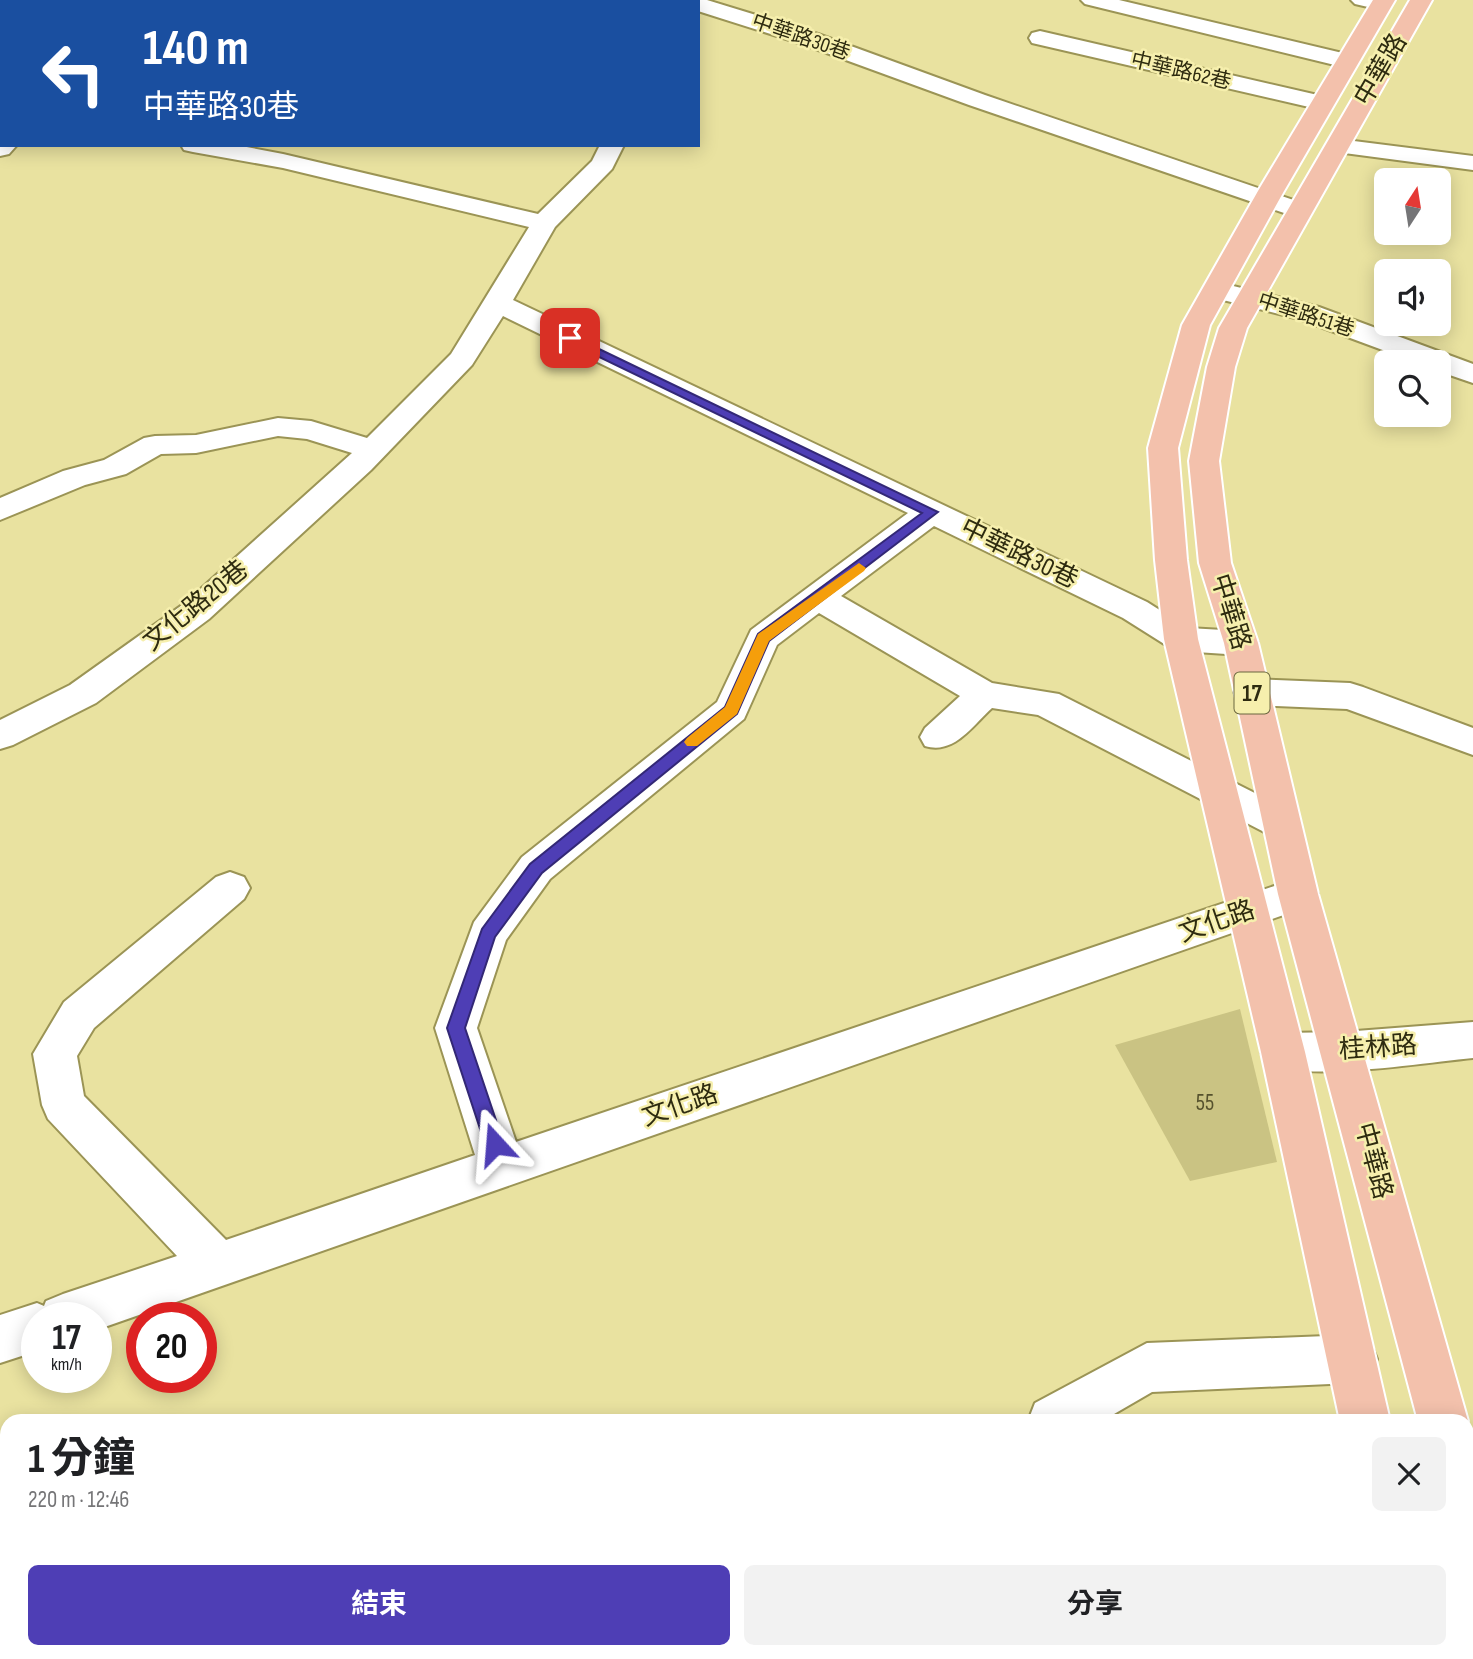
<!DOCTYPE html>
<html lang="zh-TW">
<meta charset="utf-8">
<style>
:root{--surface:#fff;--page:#f2f2f2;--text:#202124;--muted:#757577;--accent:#4e3eb5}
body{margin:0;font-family:"Sofia Sans Condensed","Noto Sans TC",sans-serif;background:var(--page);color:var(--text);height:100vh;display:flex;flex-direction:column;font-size:26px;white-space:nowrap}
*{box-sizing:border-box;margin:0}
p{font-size:23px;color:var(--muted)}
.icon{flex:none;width:38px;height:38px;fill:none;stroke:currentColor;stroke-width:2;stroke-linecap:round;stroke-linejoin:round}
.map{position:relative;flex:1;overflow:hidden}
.panel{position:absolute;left:0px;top:1414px;width:1474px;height:245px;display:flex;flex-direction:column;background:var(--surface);border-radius:21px 21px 0 0;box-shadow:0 4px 18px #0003}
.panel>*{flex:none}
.top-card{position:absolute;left:0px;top:0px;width:700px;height:147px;box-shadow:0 4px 18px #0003;background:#1a4fa0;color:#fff;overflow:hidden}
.needle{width:46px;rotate:12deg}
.buttons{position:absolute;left:1374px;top:168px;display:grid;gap:14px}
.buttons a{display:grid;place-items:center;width:77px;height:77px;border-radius:10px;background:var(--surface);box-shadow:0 4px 18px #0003;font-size:35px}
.speed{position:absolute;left:21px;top:1302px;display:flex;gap:14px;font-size:35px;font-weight:700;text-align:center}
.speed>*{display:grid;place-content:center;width:91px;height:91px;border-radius:50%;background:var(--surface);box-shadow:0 4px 18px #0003;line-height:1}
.speed small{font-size:18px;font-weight:400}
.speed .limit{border:10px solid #d22;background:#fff;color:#111}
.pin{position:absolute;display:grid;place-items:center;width:60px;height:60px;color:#fff;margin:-30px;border-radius:14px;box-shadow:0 4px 10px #0006}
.me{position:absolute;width:77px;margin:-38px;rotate:341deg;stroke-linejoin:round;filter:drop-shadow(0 0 5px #0008)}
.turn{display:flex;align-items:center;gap:24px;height:147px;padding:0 28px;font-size:32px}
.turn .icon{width:91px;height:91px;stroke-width:2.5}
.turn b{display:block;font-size:49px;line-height:60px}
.round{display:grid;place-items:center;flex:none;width:74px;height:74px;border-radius:10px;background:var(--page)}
.summary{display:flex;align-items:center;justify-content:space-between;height:119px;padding:0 28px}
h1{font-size:42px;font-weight:700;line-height:52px}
.primary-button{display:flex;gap:14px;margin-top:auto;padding:14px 28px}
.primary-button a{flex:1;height:80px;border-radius:10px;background:var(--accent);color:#fff;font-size:28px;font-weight:700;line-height:80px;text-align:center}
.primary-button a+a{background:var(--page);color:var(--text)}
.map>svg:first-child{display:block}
.building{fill:#cac383}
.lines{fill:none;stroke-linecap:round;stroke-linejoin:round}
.minor-casing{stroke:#9b9455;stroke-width:4}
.major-casing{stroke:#fff;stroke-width:4}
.minor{fill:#fff;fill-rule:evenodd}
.major{fill:#f3c1ac;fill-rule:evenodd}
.route{fill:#4e3eb5;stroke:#332876;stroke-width:2}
.slow{fill:#f59e0b}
.labels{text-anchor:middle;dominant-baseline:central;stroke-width:5;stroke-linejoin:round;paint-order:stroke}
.far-street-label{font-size:21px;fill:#2e2b10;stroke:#f6efad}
.number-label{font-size:23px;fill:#55512d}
.shield{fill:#f6efad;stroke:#6a663f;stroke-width:2}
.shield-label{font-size:24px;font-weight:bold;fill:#2e2b10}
.street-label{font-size:26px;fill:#2e2b10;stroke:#f6efad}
</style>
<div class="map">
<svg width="1473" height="1659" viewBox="0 0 1473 1659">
<rect width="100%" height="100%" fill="#e9e2a0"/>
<path class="building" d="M1240 1009 1277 1162 1190 1181 1115 1045Z"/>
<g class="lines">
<defs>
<path id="minor" d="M113 0H136L112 2Z
M495 0H522L523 2H497Z
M690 0H707L818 34 985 95 1308 205 1312 210 1308 215 1299 218 1290 215 969 105 802 44 698 11V2H689Z
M1081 0H1119L1355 56 1358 61 1355 66 1347 68 1085 4Z
M1351 0H1389L1392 4 1389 9 1381 10 1355 4Z
M1040 31 1322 96 1330 98 1334 103 1330 108 1322 110 1032 43 1029 38 1032 33Z
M2 40V54L0 55V41Z
M0 139 2 145H17L9 154 0 156Z
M1338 139 1473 156V170L1329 151 1326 146 1329 141Z
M181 145H236L283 154 538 214 592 161 600 145H624L612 169 555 227 513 300 1147 602 1188 628 1241 631 1253 635 1258 643 1253 651 1241 655 1181 651 1169 647 1123 618 934 526 841 596 992 683 1059 694 1296 814 1301 824 1296 834 1282 839 1268 834 1038 715 992 708C972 726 954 755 925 746L920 737 925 728 960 696 819 613 777 645 744 719 550 879 506 940 477 1028 516 1142 1298 878 1312 883 1318 894 1312 905 96 1330V1318H37V1351L0 1363V1315L37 1303 44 1306 46 1301 63 1294 177 1256 48 1119 42 1105 33 1054 64 1002 216 877 230 872 244 877 250 888 244 899 94 1028 77 1056 84 1096 226 1240 475 1155 435 1028 474 922 522 857 717 702 751 630 908 513 503 316 472 365 371 470 209 619 96 703 13 745 0 749V720L70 685 185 603 352 453 307 439 278 436 196 453 161 454 126 474 85 485 0 520V498L63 471 104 460 144 438 155 436 196 435 278 418 311 421 367 438 451 354 529 227 283 168 193 152 184 150Z
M1217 282 1319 307 1473 364V383L1438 371V362H1415L1299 319 1207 296 1203 290 1207 284Z
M1252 679 1350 683 1363 687 1473 728V755L1347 709 1252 705 1239 701 1234 692 1239 683Z
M1473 1022V1058C1422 1063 1312 1081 1268 1065L1261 1052 1268 1039 1283 1033 1343 1032Z
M1352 1335 1370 1342 1377 1359 1370 1376 1352 1383 1152 1392 1102 1421H1028L1035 1403 1147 1343Z
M0 1497 7 1500V1558L0 1555Z
M96 1652H156L159 1659H99Z"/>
<path id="major" d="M1373 0H1395L1284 191 1210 325 1178 448 1187 560 1198 639 1305 1052 1390 1421H1340L1261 1052 1164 639 1155 560 1148 448 1182 325 1258 191Z
M1410 0H1432L1247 328 1235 367 1219 461 1231 563 1258 643 1318 894 1468 1421 1466 1426V1421H1418L1278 894 1224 643 1199 563 1189 461 1207 367 1219 328Z
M1466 1483 1473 1486V1561L1466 1558Z
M1388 1652H1444L1446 1659H1390Z"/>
</defs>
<use href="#minor" class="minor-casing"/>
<use href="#major" class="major-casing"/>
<use href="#minor" class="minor"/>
<use href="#major" class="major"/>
</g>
<path class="route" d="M570 335 938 512 769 641 737 714 542 873 495 937 465 1028 504 1144 501 1150 495 1152 488 1150 485 1144 447 1028 482 929 530 864 725 707 758 634 922 513 566 341 564 338Z"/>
<path class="slow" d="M859 563 866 568 864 571 769 641 737 714 697 746H687L684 742 687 738 725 707 758 634Z"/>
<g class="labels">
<g class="far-street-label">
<text transform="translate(801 37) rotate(19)">中華路30巷</text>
<text transform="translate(1181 71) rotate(13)">中華路62巷</text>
<text transform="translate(1306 315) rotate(18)">中華路51巷</text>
</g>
<g class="number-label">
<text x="1205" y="1103">55</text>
</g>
<rect class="shield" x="1234.5" y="672.5" width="35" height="41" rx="5"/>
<g class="shield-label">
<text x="1252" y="693">17</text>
</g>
<g class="street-label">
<text transform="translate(1381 70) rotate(-60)">中華路</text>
<text transform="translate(1019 554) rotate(26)">中華路30巷</text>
<text transform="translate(196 606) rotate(-39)">文化路20巷</text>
<text transform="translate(1230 612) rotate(73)">中華路</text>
<text transform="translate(1217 922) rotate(-19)">文化路</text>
<text transform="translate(1378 1048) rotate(-4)">桂林路</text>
<text transform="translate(680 1106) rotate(-19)">文化路</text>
<text transform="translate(1373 1161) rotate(75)">中華路</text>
</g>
</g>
</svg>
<div class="buttons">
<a><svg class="needle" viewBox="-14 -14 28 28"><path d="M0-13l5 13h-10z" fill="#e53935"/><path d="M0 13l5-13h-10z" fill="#757577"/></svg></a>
<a><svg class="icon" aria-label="sound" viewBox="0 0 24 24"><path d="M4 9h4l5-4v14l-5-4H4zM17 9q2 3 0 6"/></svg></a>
<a><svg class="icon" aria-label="search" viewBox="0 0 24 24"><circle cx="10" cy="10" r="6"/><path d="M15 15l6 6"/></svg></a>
</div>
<div class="speed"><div>17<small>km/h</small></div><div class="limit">20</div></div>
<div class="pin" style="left:570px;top:338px;background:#d93025"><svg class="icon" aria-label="arrive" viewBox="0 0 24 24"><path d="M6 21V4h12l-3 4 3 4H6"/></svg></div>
<svg class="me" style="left:495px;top:1144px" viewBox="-20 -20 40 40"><path d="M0-17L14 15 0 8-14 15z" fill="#4e3eb5" stroke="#fff" stroke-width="4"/></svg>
<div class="top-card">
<div class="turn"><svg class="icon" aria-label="left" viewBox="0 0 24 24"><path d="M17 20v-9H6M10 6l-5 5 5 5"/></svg><div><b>140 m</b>中華路30巷</div></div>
</div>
<section class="panel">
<div class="summary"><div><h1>1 分鐘</h1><p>220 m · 12:46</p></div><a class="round"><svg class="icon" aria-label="close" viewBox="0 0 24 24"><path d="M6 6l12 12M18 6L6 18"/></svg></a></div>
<div class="primary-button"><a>結束</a><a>分享</a></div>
</section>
</div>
